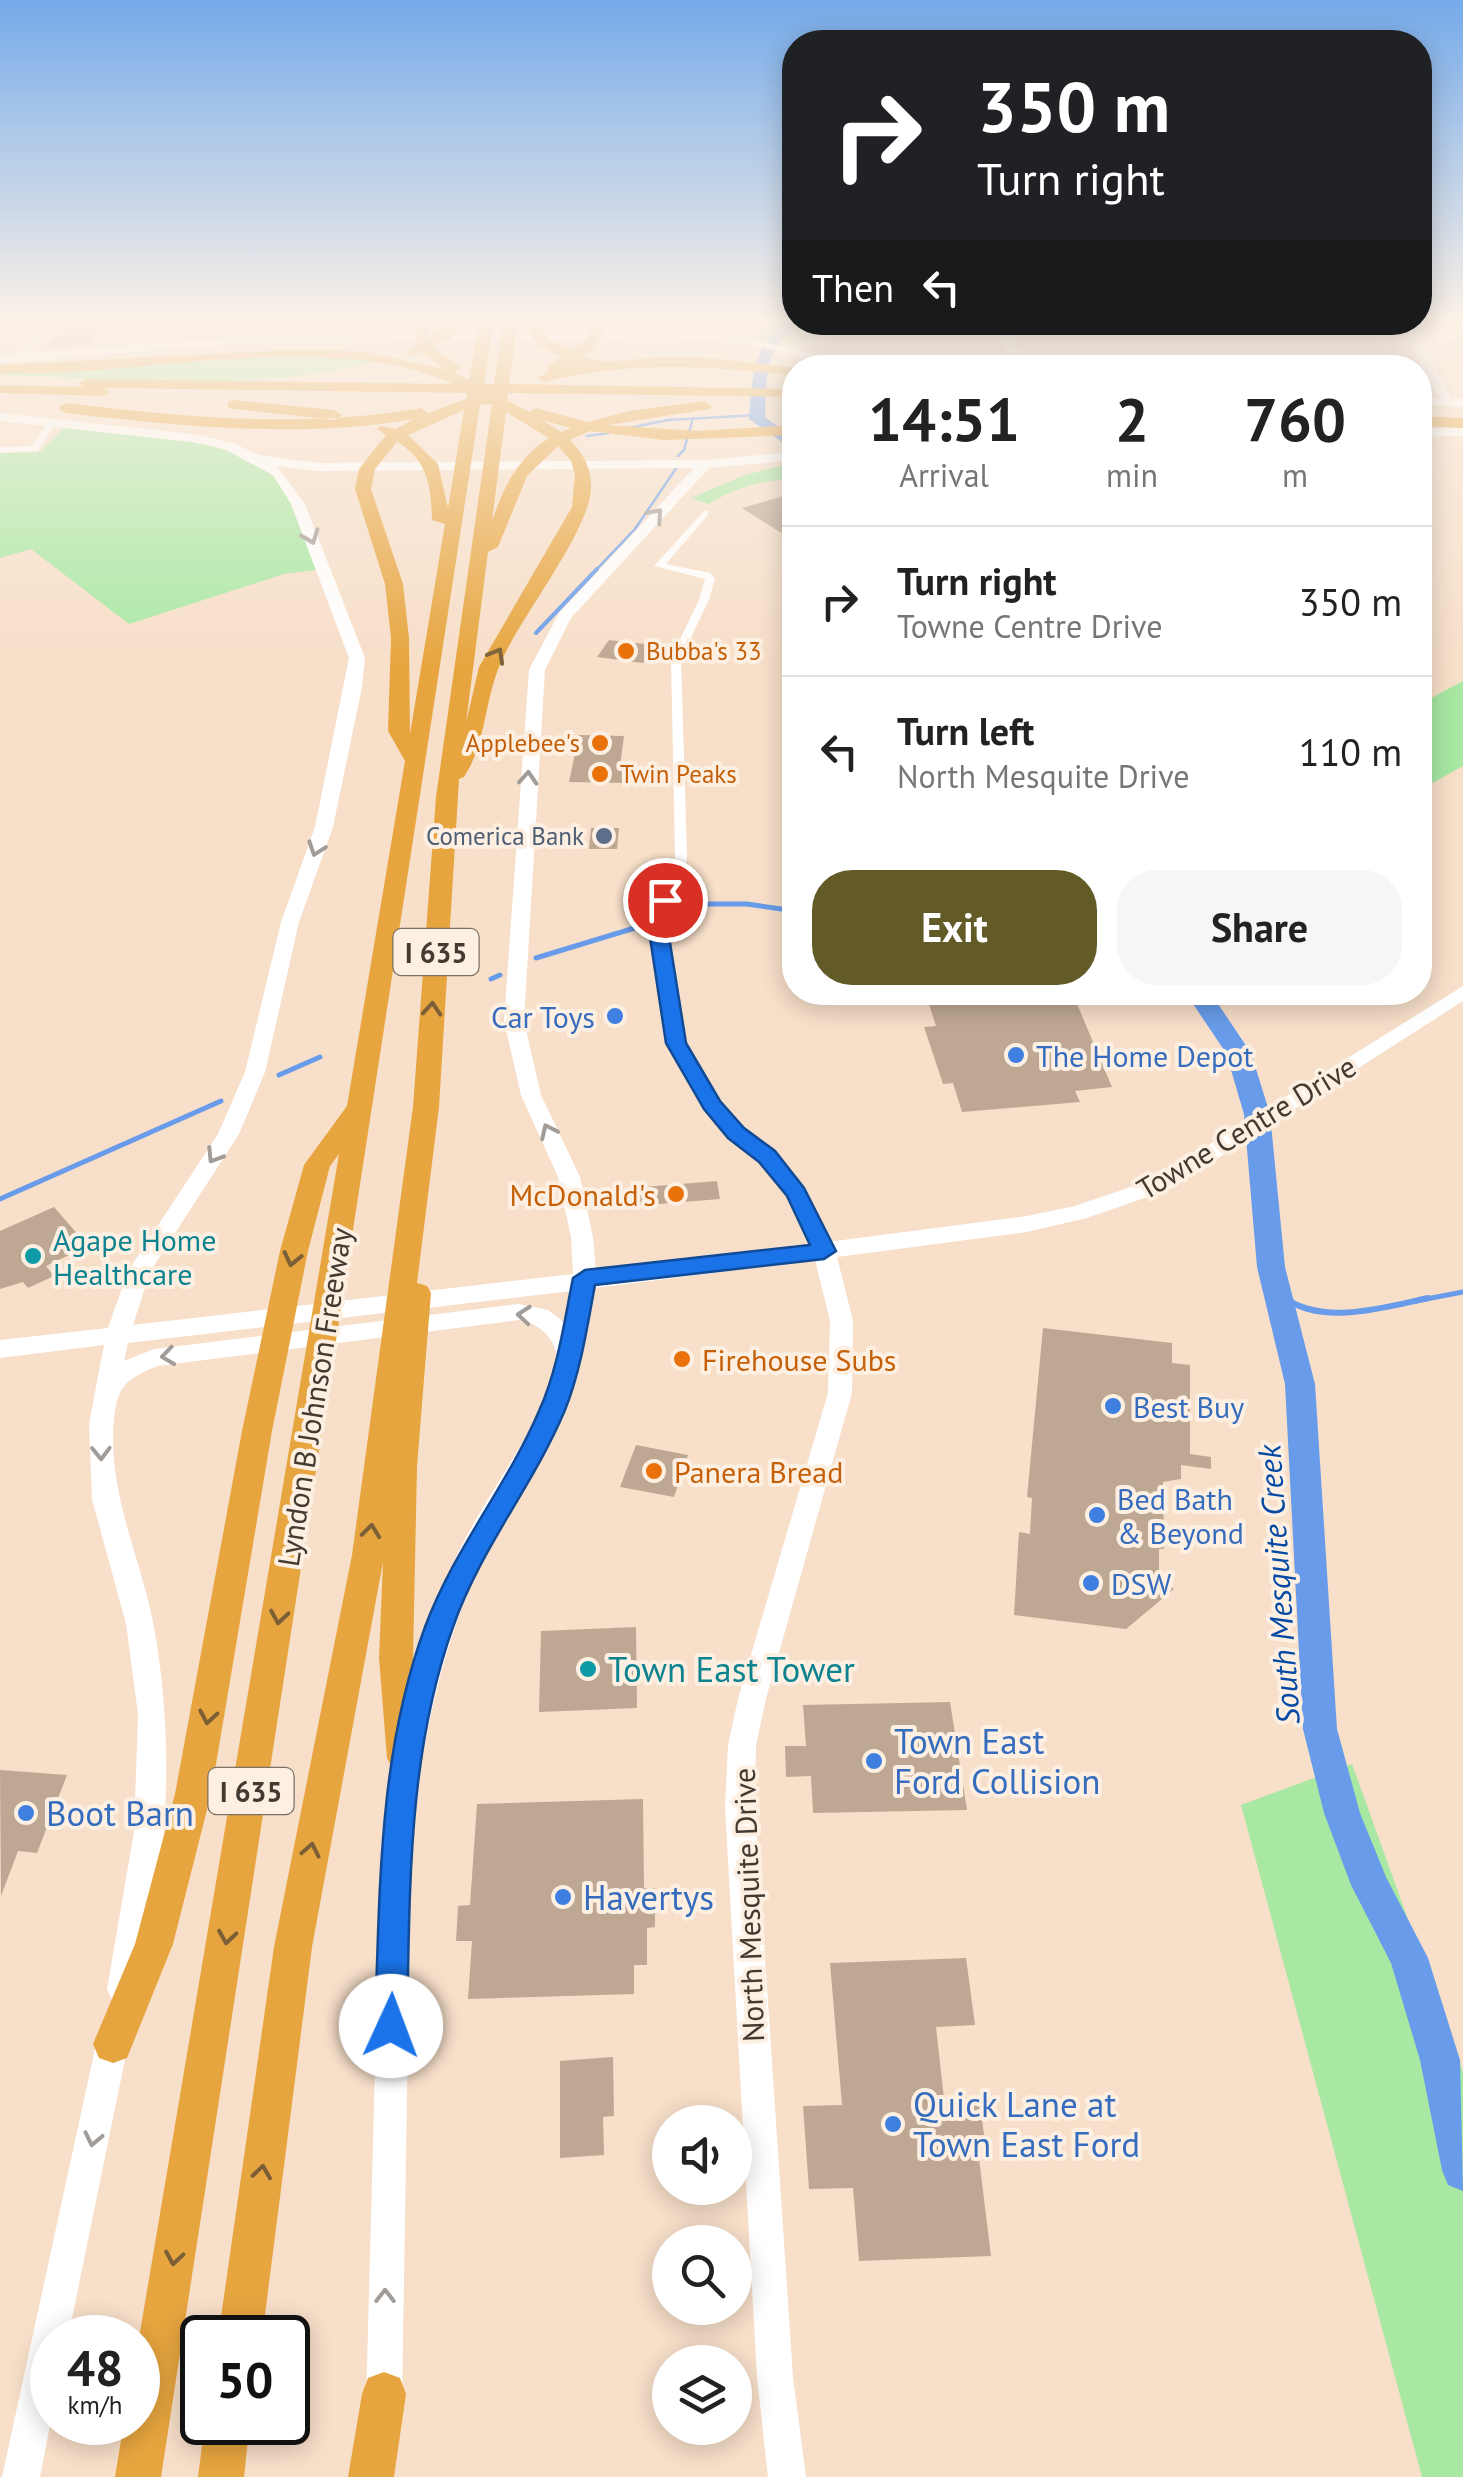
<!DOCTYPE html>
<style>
:root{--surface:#fff;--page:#f6f6f6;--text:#222;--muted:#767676;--line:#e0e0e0;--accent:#625a27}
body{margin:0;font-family:"PT Sans",sans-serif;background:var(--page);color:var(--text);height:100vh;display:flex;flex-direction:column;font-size:38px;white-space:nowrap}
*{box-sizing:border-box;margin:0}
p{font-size:32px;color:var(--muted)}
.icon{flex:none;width:55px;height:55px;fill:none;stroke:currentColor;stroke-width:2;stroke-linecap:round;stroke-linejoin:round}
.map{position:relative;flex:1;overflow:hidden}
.drawer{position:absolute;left:782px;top:355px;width:650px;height:650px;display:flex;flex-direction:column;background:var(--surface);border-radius:40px;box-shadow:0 5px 25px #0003}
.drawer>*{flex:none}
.banner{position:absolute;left:782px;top:30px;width:650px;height:305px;border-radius:40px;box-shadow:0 5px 25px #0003;background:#202124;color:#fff;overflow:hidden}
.buttons{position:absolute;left:652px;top:2105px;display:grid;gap:20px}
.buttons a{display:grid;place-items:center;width:100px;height:100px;border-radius:50%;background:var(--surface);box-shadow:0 5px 25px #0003;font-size:50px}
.speed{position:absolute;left:30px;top:2315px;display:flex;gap:20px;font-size:50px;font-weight:700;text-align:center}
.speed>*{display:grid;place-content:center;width:130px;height:130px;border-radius:50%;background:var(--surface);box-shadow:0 5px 25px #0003;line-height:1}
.speed small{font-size:25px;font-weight:400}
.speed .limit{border:5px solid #111;border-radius:15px;background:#fff;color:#111}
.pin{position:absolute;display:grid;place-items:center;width:85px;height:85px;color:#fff;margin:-42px;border:5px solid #fff;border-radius:50%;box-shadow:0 2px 10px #0007}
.me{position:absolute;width:110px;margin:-55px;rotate:2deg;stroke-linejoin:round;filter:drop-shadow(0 0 8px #0008)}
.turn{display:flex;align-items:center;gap:35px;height:210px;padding:0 30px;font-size:45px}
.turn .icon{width:130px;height:130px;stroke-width:2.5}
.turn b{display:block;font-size:70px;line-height:85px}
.then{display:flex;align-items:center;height:95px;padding:0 30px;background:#0003;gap:20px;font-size:38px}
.eta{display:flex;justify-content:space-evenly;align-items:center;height:170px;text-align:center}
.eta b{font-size:60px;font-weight:600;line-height:70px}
.button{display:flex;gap:20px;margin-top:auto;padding:20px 30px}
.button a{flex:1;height:115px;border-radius:40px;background:var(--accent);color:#fff;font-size:40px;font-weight:600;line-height:115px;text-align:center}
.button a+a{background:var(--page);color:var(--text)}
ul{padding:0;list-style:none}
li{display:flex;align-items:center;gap:30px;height:150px;padding:0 30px;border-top:2px solid var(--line)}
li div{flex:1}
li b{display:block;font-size:38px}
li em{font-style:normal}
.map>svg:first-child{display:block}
.green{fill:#a8e8a3}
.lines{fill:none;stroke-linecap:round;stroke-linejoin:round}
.stream-far3{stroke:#689cea;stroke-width:2.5}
.stream-far2{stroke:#689cea;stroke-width:4}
.stream-far1{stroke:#689cea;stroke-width:5}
.stream{stroke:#689cea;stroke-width:6}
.river{fill:#689cea;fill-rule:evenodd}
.building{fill:#bfa893}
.street{fill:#fff;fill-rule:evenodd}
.secondary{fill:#fff;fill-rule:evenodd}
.highway{fill:#e7a53f;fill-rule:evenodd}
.oneway{stroke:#a19c98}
.oneway2{stroke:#7c5f36}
.route{fill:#1a73e8;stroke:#114b97;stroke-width:2.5}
.food-dot{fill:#e8710a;stroke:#fdefe1;stroke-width:4}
.service-dot{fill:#5c6f8a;stroke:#fdefe1;stroke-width:4}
.shop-dot{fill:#3f7fe0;stroke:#fdefe1;stroke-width:4}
.culture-dot{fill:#0f9aa8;stroke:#fdefe1;stroke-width:4}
.labels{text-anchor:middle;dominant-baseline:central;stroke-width:8;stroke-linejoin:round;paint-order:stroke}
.far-food-label{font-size:25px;fill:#c56008;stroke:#fdefe1;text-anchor:start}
.far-service-label{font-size:25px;fill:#4e5e75;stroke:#fdefe1;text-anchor:end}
.shield{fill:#fdefe1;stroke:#7b7066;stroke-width:2.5}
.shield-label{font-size:28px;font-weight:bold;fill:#433a31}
.shop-label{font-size:30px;fill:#366cbe;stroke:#fdefe1;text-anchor:start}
.street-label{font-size:30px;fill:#433a31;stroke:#fdefe1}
.food-label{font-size:30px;fill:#c56008;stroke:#fdefe1;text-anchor:start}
.culture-label{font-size:30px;fill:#0d838f;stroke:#fdefe1;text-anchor:start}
.water-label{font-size:32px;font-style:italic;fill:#044aa4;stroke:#fdefe1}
.near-culture-label{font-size:35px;fill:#0d838f;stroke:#fdefe1;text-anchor:start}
.near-shop-label{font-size:35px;fill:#366cbe;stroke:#fdefe1;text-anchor:start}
</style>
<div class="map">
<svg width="1463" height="2477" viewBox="0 0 1463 2477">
<rect width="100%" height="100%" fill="#f7dfc9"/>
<path class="green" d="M776 317H795V322L844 323 796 347 752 338Z
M277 355 381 360C259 394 125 379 0 375V370L92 369Z
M65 427C128 434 246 433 285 490 300 512 307 545 316 570L284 574 129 624 31 549 0 558V453L39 452Z
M795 462V481C765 477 734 489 708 504L691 498 745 475Z
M1463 681V766L1420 790V704Z
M1352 1764 1463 2072V2477H1422L1241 1805Z"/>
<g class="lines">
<path class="stream-far3" d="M629 428 668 420 757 415
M587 436 609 433
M678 456 684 450 693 418
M595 571 635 529 677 467"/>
<path class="stream-far2" d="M536 633 597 569"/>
<path class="stream-far1" d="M693 904H747L795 911
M536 958 638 927
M491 979 500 975
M279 1075 320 1057
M0 1199 221 1101
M1275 1290 1288 1301
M1416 1301 1463 1292"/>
<path class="stream" d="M1285 1298C1323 1326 1386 1307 1428 1298"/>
<path class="river" d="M790 317 800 322C764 351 767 374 765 417L795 439V451L749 419C752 376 753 345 790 317Z
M1185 992H1210L1251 1053 1270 1114 1285 1267 1315 1384 1337 1729 1360 1813 1386 1877 1428 1958 1460 2060 1463 2191 1448 2185 1442 2170 1420 2060 1391 1963 1351 1885 1324 1813 1303 1729 1285 1384 1257 1267 1244 1114 1226 1053Z"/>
</g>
<path class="building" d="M76 318 109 319 85 345 49 346Z
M795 493V531L783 534 742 508Z
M609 640 654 645 643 663 597 657Z
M579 735 624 736 620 766H631L629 783 569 782Z
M591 828H619L617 849H589Z
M925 992H1072L1112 1087 1075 1091 1080 1102 962 1112 953 1083 943 1084 924 1027 936 1026Z
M717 1181 720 1199 634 1206 632 1188Z
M54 1207 88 1246 46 1266 54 1276 28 1288 23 1282 0 1289V1231Z
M1043 1328 1172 1343V1363L1190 1365V1454L1211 1457V1469L1181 1465V1479L1163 1482 1164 1549H1159V1578L1174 1589 1126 1629 1014 1615 1019 1532 1030 1534 1032 1498 1027 1497Z
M636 1445 688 1455 674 1497 620 1487Z
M636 1627 637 1708 539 1712 541 1631Z
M950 1702 967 1810 813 1813 811 1776 786 1777 785 1746H806L803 1705Z
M0 1770 67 1775 37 1853 18 1851 1 1896Z
M643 1799 644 1888H655V1927L647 1928V1965H634V1994L468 1999 472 1941H456L458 1906 470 1905 477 1804Z
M966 1958 975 2025 936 2027 944 2099 979 2097 985 2142H977L991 2256 859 2261 853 2188 809 2189 803 2106 842 2105 830 1963Z
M613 2057 614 2116 603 2117 604 2155 560 2158V2061Z"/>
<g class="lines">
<path class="street" d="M55 317H63L22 361H16V357Z
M1008 329 1411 331 1415 333 1411 335 1005 333Z
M48 422 55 424 38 451 0 453V447L32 446Z
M705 510 708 511V515L666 564 710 573 715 579 709 600 681 658 687 857 683 880 663 923 683 1043 717 1103 741 1130 772 1154 802 1190 832 1251 824 1256 816 1251 791 1195 762 1160 731 1136 706 1108 669 1043 651 923 671 880 675 857 671 658 699 600 705 579 654 566Z"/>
<path class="secondary" d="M325 317H342L297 334 287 332Z
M1001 322H1013L1021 368H1009Z
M1411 330 1460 336 1454 339 1419 337 1451 398 1463 399V407L1420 404V396L1439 398 1405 333Z
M670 332 744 337 867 368H844L744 343 670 338 245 343 0 363V355L245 337Z
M0 413 192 434 233 443 260 455 317 463 705 460 795 452V460L709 468 571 618 545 670 524 1021 541 1095 580 1177 593 1237 596 1272 1027 1216 1075 1206 1154 1179 1463 986V1001L1170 1189 1087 1218 1027 1232 837 1257 853 1321 852 1393 766 1699 756 1745 755 1807 793 2377 806 2477H768L757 2377 725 1807 728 1745 738 1699 828 1393 830 1321 815 1260 595 1288C587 1330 581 1374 563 1413 540 1464 505 1508 482 1559 440 1651 421 1745 411 1845L402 2404 397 2417 384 2422 371 2417 366 2404 381 1845C392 1743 414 1644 459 1551 487 1493 529 1444 550 1383 552 1377 557 1367 557 1361 557 1339 539 1323 519 1320L157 1366C126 1380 118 1384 114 1419 107 1493 141 1557 154 1627 166 1694 169 1763 164 1831 160 1884 147 1937 139 1989L134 2000 123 2004 112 2000 107 1989 134 1832 138 1714 126 1624 92 1499 89 1424 104 1345 0 1358V1340L108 1328 128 1271 218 1134 245 1072 281 922 315 827 349 658 291 504 273 475 224 449 192 442 0 421ZM277 466 317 471 694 468 559 613 529 670 504 1021 521 1095 558 1177 571 1237 573 1274 133 1325 150 1272 239 1134 265 1072 299 922 333 827 362 687 365 658 305 504ZM571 1291 565 1323 548 1310 519 1304 154 1349 124 1361 128 1343Z
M1463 428V436L1420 437V429Z
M114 2019 125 2024 130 2035 68 2338H52V2415L40 2477H2L98 2035 103 2024Z"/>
<path class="highway" d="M412 317H426L428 339 455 317H470L451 338 433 347 459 366 461 369 454 373 469 380 480 317H494L484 384H494L504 317H518L509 384 795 389V397L508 393 507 400 529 412 536 408 588 422 629 411 704 401 712 406 709 409 608 425 697 431 795 425V435L664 440 590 431 570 440C583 453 592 469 591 488 590 532 517 620 499 667 484 704 486 743 464 777L459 779 439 1107 417 1283 427 1286 431 1293 417 1466 413 1658 423 1758 417 1769 405 1773 393 1769 387 1758 379 1658 383 1562 312 1947 262 2338H218L274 1947 352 1555 413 1107 436 797 492 404 480 405 161 2477H115L124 2422H138V2344L339 1154 330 1166 308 1251 272 1431 211 1794 173 1944 127 2058 113 2063 99 2058 93 2044 135 1944 175 1794 242 1431 280 1251 304 1165 347 1106 405 761 388 731 391 638 385 584 355 489 359 469 386 435 377 429 380 426 396 429 414 419C298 439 183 426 66 413L58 408 66 403C186 417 301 429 421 408L428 413 466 399 467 393 104 388 110 392 103 396 0 393V385L84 387 79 383 86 379 453 384C344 333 166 369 46 373H0V365L306 349 366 352 444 369 423 352 412 356 405 352 417 344ZM464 410 448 508 438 464 408 435ZM506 412 549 438C517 459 504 486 492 521ZM542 420 571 428 561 432ZM397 442C428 460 431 486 432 520L445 524 410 734 409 638 403 584 371 489 375 469ZM558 446 571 461 575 474 572 507 479 667 466 723 488 552 498 547 527 476Z
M521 317H535L547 338 572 350C584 343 595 332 593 317H607L608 326 592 350 583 356C605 367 642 357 668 357 711 357 753 362 795 368V376C709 365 629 361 544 382L537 378 548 372 547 366 562 357 537 344Z
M233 400 334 410 342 415 334 420 228 408V402Z
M1420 416 1463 418V428L1420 426Z
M384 2372 400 2378 406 2394 394 2477H348L362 2394 368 2378Z
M205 2422H250L244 2477H198Z"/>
</g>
<defs><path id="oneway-chevron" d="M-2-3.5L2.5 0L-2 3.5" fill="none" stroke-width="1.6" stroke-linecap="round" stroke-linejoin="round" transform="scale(2.5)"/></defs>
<g class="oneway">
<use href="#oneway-chevron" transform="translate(656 515) rotate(-49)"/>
<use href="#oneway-chevron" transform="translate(311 537) rotate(69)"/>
<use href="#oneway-chevron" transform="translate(528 778) rotate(-86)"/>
<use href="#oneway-chevron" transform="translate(316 849) rotate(109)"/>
<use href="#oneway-chevron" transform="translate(548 1131) rotate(-115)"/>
<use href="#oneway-chevron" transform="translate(214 1156) rotate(122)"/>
<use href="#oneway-chevron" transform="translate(524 1315) rotate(-175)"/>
<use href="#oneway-chevron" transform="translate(168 1356) rotate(172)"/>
<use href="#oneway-chevron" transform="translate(101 1453) rotate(89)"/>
<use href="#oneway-chevron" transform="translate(93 2139) rotate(102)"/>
<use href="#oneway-chevron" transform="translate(385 2296) rotate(-90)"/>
</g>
<g class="oneway2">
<use href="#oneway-chevron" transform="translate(497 655) rotate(-60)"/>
<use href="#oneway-chevron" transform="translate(432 1009) rotate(-86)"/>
<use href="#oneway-chevron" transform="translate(292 1259) rotate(103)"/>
<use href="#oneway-chevron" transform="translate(371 1531) rotate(-83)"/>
<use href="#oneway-chevron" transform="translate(279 1617) rotate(99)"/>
<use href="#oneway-chevron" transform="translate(208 1717) rotate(100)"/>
<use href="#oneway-chevron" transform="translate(311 1850) rotate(-79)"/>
<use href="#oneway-chevron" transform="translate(227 1937) rotate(99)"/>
<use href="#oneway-chevron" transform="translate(262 2172) rotate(-82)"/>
<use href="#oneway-chevron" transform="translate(174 2258) rotate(99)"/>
</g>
<linearGradient id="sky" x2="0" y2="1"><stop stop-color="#75aae9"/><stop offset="0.48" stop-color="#fbf1e7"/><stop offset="1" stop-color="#fbf1e7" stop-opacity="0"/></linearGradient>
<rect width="1463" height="664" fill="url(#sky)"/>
<path class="route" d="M665 895 674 900 667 924 686 1043 720 1101 744 1128 775 1151 804 1188 836 1251 824 1259 595 1285C587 1327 581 1370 565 1410 533 1486 480 1549 453 1627 407 1756 410 1892 407 2026L402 2038 391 2042 380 2038 375 2026C380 1891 378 1755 425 1627 454 1549 507 1486 539 1411 558 1369 564 1323 573 1278L585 1270 810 1245 787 1196 759 1162 728 1138 704 1109 666 1043 648 924 655 900Z"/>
<g class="food-dot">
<circle cx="626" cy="651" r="10"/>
<circle cx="600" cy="743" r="10"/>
<circle cx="600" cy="774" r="10"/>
<circle cx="676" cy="1194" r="10"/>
<circle cx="682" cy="1359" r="10"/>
<circle cx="654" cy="1471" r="10"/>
</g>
<circle class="service-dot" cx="604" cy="836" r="10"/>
<g class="shop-dot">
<circle cx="615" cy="1016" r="10"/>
<circle cx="1016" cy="1055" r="10"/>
<circle cx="1113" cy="1406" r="10"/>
<circle cx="1097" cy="1515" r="10"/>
<circle cx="1091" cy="1583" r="10"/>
<circle cx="874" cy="1761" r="10"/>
<circle cx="26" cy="1813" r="10"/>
<circle cx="563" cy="1897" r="10"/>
<circle cx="893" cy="2124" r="10"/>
</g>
<g class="culture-dot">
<circle cx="33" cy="1256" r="10"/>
<circle cx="588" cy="1669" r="10"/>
</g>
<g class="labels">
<g class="far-food-label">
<text x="646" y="651">Bubba's 33</text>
<text x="580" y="743" text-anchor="end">Applebee's</text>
<text x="620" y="774">Twin Peaks</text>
</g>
<g class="far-service-label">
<text x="584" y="836">Comerica Bank</text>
</g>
<g class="shield">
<rect x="393.5" y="929" width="85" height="46" rx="8"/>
<rect x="208.5" y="1768" width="85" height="46" rx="8"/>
</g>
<g class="shield-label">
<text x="436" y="952">I 635</text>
<text x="251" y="1791">I 635</text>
</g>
<g class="shop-label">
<text x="595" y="1016" text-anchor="end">Car Toys</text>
<text x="1036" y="1055">The Home Depot</text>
<text x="1133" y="1406">Best Buy</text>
<text x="1117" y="1498">Bed Bath<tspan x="1117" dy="34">&amp; Beyond</tspan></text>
<text x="1111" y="1583">DSW</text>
</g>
<g class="street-label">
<text transform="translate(1246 1127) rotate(-31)">Towne Centre Drive</text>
<text transform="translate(314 1397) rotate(-81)">Lyndon B Johnson Freeway</text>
<text transform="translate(748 1905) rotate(-92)">North Mesquite Drive</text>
</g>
<g class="food-label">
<text x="656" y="1194" text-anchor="end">McDonald's</text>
<text x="702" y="1359">Firehouse Subs</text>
<text x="674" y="1471">Panera Bread</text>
</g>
<g class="culture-label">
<text x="53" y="1239">Agape Home<tspan x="53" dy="34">Healthcare</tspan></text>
</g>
<g class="water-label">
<text transform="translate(1278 1585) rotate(-94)">South Mesquite Creek</text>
</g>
<g class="near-culture-label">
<text x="608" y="1669">Town East Tower</text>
</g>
<g class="near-shop-label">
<text x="894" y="1741">Town East<tspan x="894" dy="40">Ford Collision</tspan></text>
<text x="46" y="1813">Boot Barn</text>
<text x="583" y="1897">Havertys</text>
<text x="913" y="2104">Quick Lane at<tspan x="913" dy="40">Town East Ford</tspan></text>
</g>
</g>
</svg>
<div class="buttons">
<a><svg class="icon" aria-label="sound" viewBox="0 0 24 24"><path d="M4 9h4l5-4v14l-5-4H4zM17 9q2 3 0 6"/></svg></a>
<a><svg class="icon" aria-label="search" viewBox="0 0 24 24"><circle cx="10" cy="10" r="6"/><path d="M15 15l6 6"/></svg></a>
<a><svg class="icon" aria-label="layers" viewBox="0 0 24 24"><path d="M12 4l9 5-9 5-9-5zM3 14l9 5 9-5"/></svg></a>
</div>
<div class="speed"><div>48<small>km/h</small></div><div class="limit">50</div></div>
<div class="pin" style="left:665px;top:900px;background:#d93025"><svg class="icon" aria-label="arrive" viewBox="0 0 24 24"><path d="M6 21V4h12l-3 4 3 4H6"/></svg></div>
<svg class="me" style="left:391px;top:2026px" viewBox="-20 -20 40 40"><circle r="19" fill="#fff"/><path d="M0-13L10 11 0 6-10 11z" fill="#1a73e8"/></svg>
<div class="banner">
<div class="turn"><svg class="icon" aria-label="right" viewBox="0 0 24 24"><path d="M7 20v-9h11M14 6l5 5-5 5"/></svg><div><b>350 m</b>Turn right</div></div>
<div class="then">Then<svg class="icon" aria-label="left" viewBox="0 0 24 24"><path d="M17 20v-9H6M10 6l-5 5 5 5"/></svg></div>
</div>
<section class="drawer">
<div class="eta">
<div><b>14:51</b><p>Arrival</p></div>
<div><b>2</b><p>min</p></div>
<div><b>760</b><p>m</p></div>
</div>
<ul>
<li><svg class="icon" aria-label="right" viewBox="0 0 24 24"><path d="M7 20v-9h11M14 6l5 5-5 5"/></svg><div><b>Turn right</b><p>Towne Centre Drive</p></div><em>350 m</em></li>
<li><svg class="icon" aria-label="left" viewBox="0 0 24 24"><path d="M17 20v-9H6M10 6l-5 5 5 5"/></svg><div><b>Turn left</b><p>North Mesquite Drive</p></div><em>110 m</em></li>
</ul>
<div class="button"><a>Exit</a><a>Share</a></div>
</section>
</div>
